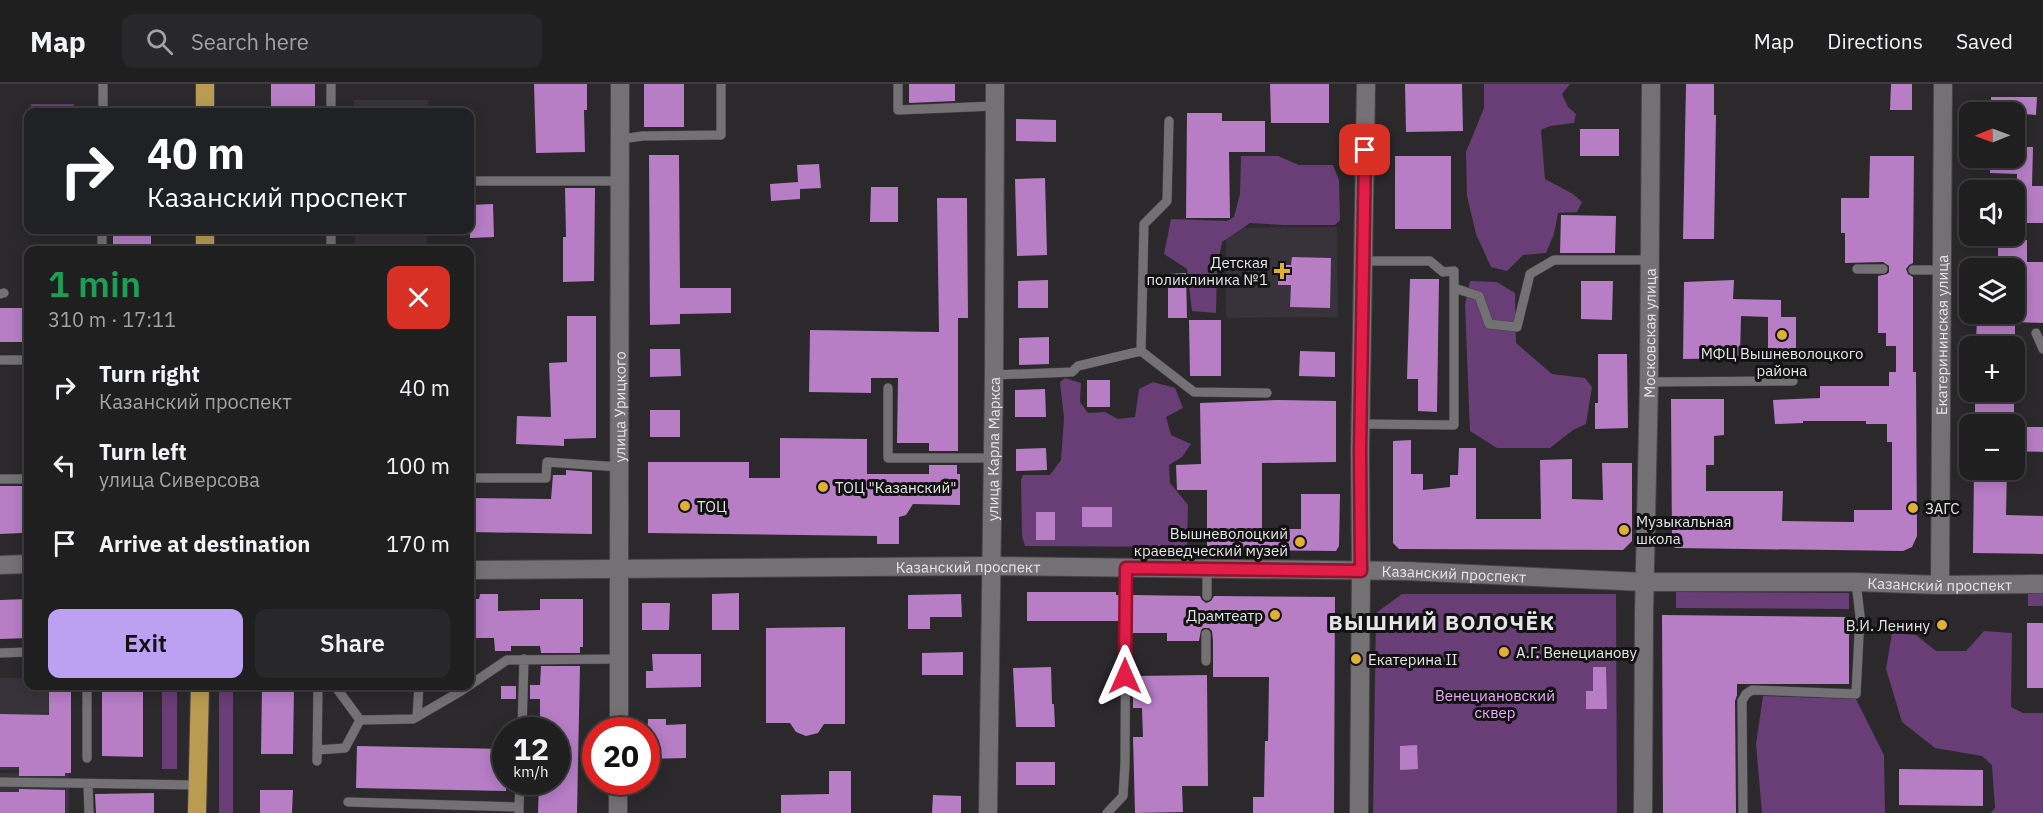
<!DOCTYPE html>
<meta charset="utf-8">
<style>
:root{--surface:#201f20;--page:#282729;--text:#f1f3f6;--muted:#a2a2a5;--line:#3d3d3e;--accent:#bca0f2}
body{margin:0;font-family:"IBM Plex Sans",sans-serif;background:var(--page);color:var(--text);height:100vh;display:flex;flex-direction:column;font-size:22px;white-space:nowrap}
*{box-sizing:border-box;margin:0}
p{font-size:20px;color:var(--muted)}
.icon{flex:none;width:33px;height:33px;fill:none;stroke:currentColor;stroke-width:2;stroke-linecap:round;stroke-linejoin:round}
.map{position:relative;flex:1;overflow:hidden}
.panel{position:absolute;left:24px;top:162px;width:450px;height:444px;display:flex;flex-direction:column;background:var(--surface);border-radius:12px;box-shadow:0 3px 15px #0003,0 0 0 2px var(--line)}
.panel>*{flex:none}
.hud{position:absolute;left:24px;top:24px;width:450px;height:126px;border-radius:12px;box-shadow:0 3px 15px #0003,0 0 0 2px var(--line);background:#202124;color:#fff;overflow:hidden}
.needle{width:39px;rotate:269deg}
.controls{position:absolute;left:1959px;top:18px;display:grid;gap:12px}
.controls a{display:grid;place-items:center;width:66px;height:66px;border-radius:12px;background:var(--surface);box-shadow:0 3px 15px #0003,0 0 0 2px var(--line);font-size:30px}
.speed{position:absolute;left:492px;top:633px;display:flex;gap:12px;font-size:30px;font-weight:700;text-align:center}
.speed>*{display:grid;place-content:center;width:78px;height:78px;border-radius:50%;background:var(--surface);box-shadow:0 3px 15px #0003,0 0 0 2px var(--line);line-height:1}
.speed small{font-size:15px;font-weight:400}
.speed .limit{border:9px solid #d22;background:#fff;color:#111}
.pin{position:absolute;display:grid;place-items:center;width:51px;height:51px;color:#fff;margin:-26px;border-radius:12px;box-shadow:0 3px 9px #0006}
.me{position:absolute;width:66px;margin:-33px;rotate:0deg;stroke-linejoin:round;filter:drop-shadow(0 0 4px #0008)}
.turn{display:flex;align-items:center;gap:21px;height:126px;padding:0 24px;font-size:27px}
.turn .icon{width:78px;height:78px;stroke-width:2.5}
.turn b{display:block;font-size:42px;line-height:51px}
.round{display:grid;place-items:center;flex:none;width:63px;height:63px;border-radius:12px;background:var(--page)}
.overview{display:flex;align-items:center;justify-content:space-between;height:102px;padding:0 24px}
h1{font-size:36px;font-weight:600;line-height:45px;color:#1e9e55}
.button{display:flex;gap:12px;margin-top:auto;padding:12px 24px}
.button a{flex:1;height:69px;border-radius:12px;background:var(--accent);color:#111;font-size:24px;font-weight:600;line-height:69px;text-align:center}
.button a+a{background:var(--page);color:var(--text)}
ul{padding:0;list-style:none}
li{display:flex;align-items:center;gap:18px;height:78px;padding:0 24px}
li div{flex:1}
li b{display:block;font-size:22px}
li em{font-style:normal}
header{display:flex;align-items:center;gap:36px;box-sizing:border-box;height:84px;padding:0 30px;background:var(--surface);border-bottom:2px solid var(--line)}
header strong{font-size:28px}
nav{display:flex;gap:33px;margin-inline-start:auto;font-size:21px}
.search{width:420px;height:54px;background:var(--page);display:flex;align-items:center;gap:15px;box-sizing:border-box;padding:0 21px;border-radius:12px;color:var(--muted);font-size:22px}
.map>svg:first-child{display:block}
.built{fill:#38333a}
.green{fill:#693d75}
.building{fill:#b77ec6}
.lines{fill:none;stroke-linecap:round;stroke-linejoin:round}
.lane-casing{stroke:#454446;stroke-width:10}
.street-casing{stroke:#454446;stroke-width:20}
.secondary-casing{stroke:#454446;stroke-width:20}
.highway-casing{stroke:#454446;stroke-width:20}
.lane{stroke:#737174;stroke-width:9}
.street{stroke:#737174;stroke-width:18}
.secondary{stroke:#737174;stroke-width:18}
.highway{stroke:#ba9b52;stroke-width:18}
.route-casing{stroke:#92132f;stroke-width:15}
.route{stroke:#e11d48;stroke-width:10}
.poi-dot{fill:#dfb034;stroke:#131213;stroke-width:2}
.labels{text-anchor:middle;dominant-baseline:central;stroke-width:6;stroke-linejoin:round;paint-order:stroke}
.poi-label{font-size:15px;fill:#e5e4e6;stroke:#131213;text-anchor:start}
.street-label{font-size:15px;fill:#e5e4e6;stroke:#131213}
.park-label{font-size:15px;fill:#e9adf8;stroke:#131213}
.district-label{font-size:21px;font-weight:bold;letter-spacing:1.5px;fill:#e5e4e6;stroke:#131213}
</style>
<header>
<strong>Map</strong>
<div class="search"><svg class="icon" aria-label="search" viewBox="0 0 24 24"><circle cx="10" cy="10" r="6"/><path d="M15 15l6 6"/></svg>Search here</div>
<nav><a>Map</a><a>Directions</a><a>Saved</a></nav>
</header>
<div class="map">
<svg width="2043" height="729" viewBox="0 0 2043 729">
<rect width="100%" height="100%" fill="#2b292b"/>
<path class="built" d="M354 16H428V28H354Z
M1337 143 1338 233 1226 234V144Z
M355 146H427L426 166H355Z
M0 594H28V602H49L48 685 0 686Z
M0 689H69V729H0Z"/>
<path class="green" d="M1484 0H1570L1562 10 1568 23 1576 30 1574 39 1550 42 1541 46 1545 95 1573 110 1582 118 1577 128 1558 129 1554 150 1546 169 1523 171 1507 187 1491 183 1476 150 1467 112 1466 68 1484 24Z
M31 20H74V28H31Z
M1241 72H1278L1299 81H1333L1339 96 1340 136 1335 141H1283L1250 139 1222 158 1217 184 1216 229 1192 227 1187 185 1164 170 1171 135 1227 137 1234 133 1240 110Z
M1470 197 1497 198 1515 209 1516 259 1552 290 1585 294 1592 303 1586 340 1573 346 1550 364H1497L1470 347 1465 221Z
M1065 294 1081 299 1080 318 1088 329 1105 328 1118 335 1135 333 1139 305 1153 298 1175 304 1183 324 1166 333 1171 351 1191 360 1182 373 1169 381 1170 399 1188 421 1187 461 1184 463 1025 462 1022 452 1021 396 1023 391H1050L1061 376 1064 334 1060 298Z
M1676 508 1849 509V525L1676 524Z
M1402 510H1616L1617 729H1373L1376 529Z
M2028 510H2043V522H2028Z
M1984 547 2012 549 2011 623 2023 629H2043V729H1990L1995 724 1992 681 1982 672 1935 664 1902 638 1886 585 1892 549 1916 551 1936 567H1966Z
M162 602H177V685H162Z
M219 602H233V729H219Z
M1763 612 1856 615 1884 671 1885 729H1762L1756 660Z"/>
<path class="building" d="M271 0H315V28H271Z
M534 0H587V26H584L585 68 536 69Z
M644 0H684V43H644Z
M909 0H955V17L909 19Z
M1270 0H1329V39H1271Z
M1405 0H1462L1463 47 1406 48Z
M1686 0H1714V31H1716L1714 155H1683Z
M1891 0H1912V26H1890Z
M1991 13H2037L2036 31 1991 28Z
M1187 29H1222V37H1265V68H1229L1230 134H1186Z
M1016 35 1056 36V58L1016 57Z
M1580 45H1619V72H1580Z
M2014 63H2033L2032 102H2043V139H2016L2017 90 1990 89V74H2014Z
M649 71H679L680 204H731V229L680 230V240L650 241Z
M1395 72H1451V145H1395Z
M1870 72H1914L1913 179 1909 181 1906 185 1908 190 1913 193V288H1916L1917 452 1912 463 1903 467 1675 464 1672 460 1671 315H1724V351L1714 352V381H1706V407H1783L1782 437 1854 438V426H1892V358H1887V340H1866V337H1803V339L1775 340 1773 316 1820 314V302H1889V288H1896V262H1886V249H1878V192L1887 190 1889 188V182L1883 178 1845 179V149H1841V114H1869Z
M819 80 821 104 800 105V115L771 117 770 100 798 98 797 81Z
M1045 94 1047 171 1017 172 1015 95Z
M871 103H898V138H870Z
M565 104H595L594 197 563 198V153H566Z
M937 114H967L968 234H958V367H929V359H897L898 294H871V309L809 308 810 246 939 248Z
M493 120 494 153 470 154V121Z
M1561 131 1616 132 1615 169H1560Z
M113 146H151V166H113Z
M1998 156H2027V178H2043V239L2015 238V262H1976L1977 230H2014V184H1998Z
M1292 173 1331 174 1330 224 1290 223 1291 201H1278V181H1291Z
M1186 189 1187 234H1168V190Z
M1410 195H1439L1437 328 1418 327V295H1407Z
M1048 196V224H1018V197Z
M1734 196 1733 215 1781 216V233H1796V269L1768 268V233L1741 232 1740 274 1683 275 1684 198Z
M1581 197H1613L1612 236 1581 235Z
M0 224H28V258H0Z
M567 232H596V354L564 355V362L516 360 517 332 551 333 549 279 567 278Z
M1189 236H1221V292H1190Z
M1049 253V280L1019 281V254Z
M650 265H680L681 292 650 293Z
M1300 267 1335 268V293L1299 292Z
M1598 270H1627L1628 344 1595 345V319H1598Z
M1087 296H1110V323H1087Z
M1045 305 1046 333H1015V306Z
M1975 308H2014V340H1975Z
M1278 316 1336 317V378L1262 379V445H1301V410H1340L1339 462 1336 467 1236 466V463L1207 462V406H1177L1176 381 1201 380 1200 319Z
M650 326H680V353H650Z
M2014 343H2043V368L2014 367Z
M780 354 867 355V390H929V381H957V390H960V421L913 420 906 431 899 433V460H877V452L648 449V378H749V394H780Z
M1411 356V390H1423V406L1450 403V391H1458L1459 364H1476V435H1541L1540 376 1572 375V415L1603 416 1602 379H1632V457L1623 466 1399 465 1393 459V357Z
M1046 364 1047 386 1016 387V365Z
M566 386 592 388V450L470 448V414L551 415 553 391H566Z
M1974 386H2007L2006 431 2043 432V470L1973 469Z
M0 402H23L22 449 0 450Z
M1082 423H1112V443H1082Z
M1036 428H1055V456H1036Z
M1027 508H1116V511H1119V537H1027Z
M739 509V546H712V510Z
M480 510H498V527L540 526V515H583V563H580V569H541L540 562H511V567H495L494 554H470V515H479Z
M961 510 962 533H930V545H908V511Z
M1133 511 1200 512 1202 516 1206 519 1211 517 1214 512 1335 513 1334 729H1253V713H1264L1265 657H1268L1269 593H1213V557L1212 547 1209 544H1203L1201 546 1199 557H1167V549H1132Z
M28 515V554L0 555V516Z
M642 519H670L669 546H642Z
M1662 531 1849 533V600H1737V611L1735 617 1736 729H1663Z
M2027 539H2043V604H2027Z
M845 543V640H824L818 649 806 652 796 648 790 639H766V544Z
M963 568V591H922V569Z
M652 570H701V603L646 604V587H653Z
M541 582H580L577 729H538L539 698H556V646H540V615H530V601H540Z
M1051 583 1052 620H1054L1055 643H1016L1013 584Z
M1593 583H1606L1607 625H1586V607H1593Z
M1207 591 1208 702H1182L1183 728 1135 729 1133 653H1143L1142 624H1133V592Z
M49 602H71V689H65V692H19V683H0V630L49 631Z
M102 602H143V673L102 672Z
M262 602H294L293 670H261Z
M501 602H516V615H501Z
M648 635H666V641L686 640V674L646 675Z
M1417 661 1418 685 1400 686V662Z
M357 662 506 665V707L356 704Z
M1016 678H1055V701H1016Z
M1899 685 1983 686V722L1899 721Z
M829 687H851V729H781V711L829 710Z
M19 705 65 706V729H0V708H19Z
M260 706H293L292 729H260Z
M154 709V729H96L95 710Z
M933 711 961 712V729H932Z"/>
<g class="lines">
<defs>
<path id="lane" d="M331 0V28
M898 0V26L995 22
M103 28V0
M621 55 643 52 721 51V0
M470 97H620
M331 146V166
M102 166V146
M1857 185H1883
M1913 186H1942
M1454 204 1479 212 1489 240 1517 243 1530 190 1554 176H1650
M0 210 4 209
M2036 249 2043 265
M1141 267 1194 308 1267 309
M0 276H28
M994 291 1072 288 1078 282 1141 267 1144 140 1167 117 1169 37
M1649 298 1793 297
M888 304V374H992
M1361 340 1454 341V187L1443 188 1430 177H1363
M470 394H546L547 378 619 383
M0 395H28
M1207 512V486
M0 569 28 568
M1206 577V550
M87 602V674
M335 602 360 636 413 635 461 607 507 576 619 575
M417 633 419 602
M522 646 524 575
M317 666 345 664 360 636
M317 677 318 602
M0 698 197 701
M88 700 89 729
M348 718 519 723V729
M519 723 520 698
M1107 729 1123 712 1125 680 1126 484
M1743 729 1742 617 1746 610 1752 606 1856 610 1860 532 1856 498"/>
<g id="street">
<path id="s1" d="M619 485 620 0"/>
<path id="s2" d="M988 729 994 291 995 0"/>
<path d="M1359 729 1361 487"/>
<path id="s3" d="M1643 729 1644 529 1649 298 1651 0"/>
</g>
<g id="secondary">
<path d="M0 481 28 480"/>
<path d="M619 485V646"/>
<path id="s4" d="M470 486 990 482 1406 487 1644 498H1856L1940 501 2043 500"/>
<path d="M1361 487 1360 366 1366 0"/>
<path id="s5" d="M1940 501 1943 0"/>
<path d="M618 729V698"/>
</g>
<path id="highway" d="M205 28V0
M205 166V146
M197 729 200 602"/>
</defs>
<use href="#lane" class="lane-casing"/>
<use href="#street" class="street-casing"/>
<use href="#secondary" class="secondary-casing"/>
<use href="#highway" class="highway-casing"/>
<use href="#lane" class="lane"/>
<use href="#street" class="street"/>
<use href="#secondary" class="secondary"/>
<use href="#highway" class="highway"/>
</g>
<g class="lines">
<defs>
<path id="route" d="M1125 592 1126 484 1361 487 1360 366 1365 66"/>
</defs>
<use href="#route" class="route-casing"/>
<use href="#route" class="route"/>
</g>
<g class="poi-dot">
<path d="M1279 178h6v6h6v6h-6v6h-6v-6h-6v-6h6z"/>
<circle cx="1782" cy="251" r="6"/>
<circle cx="823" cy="403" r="6"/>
<circle cx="685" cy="422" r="6"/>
<circle cx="1913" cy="424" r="6"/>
<circle cx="1624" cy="446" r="6"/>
<circle cx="1300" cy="458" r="6"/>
<circle cx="1275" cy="531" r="6"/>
<circle cx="1942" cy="541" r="6"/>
<circle cx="1504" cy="568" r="6"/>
<circle cx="1356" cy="575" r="6"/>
</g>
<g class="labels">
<g class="poi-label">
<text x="1268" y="178" text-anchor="end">Детская<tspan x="1268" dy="17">поликлиника №1</tspan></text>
<text x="1782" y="269" text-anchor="middle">МФЦ Вышневолоцкого<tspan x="1782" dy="17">района</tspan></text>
<text x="835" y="403">ТОЦ "Казанский"</text>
<text x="697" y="422">ТОЦ</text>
<text x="1925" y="424">ЗАГС</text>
<text x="1636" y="437">Музыкальная<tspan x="1636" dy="17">школа</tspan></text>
<text x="1288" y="449" text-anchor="end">Вышневолоцкий<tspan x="1288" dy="17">краеведческий музей</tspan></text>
<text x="1263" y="531" text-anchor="end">Драмтеатр</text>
<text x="1930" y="541" text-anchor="end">В.И. Ленину</text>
<text x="1516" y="568">А.Г. Венецианову</text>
<text x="1368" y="575">Екатерина II</text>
</g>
<g class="street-label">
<text stroke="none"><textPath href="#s3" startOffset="480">Московская улица</textPath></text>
<text stroke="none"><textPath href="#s5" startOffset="250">Екатерининская улица</textPath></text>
<text stroke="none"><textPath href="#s1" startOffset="162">улица Урицкого</textPath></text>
<text stroke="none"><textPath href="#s2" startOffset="364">улица Карла Маркса</textPath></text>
<text stroke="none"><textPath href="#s4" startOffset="498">Казанский проспект</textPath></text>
<text stroke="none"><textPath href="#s4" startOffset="984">Казанский проспект</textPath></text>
<text stroke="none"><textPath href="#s4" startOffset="1470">Казанский проспект</textPath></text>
</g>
<g class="park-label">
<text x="1495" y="611">Венециановский<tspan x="1495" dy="17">сквер</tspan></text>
</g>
<g class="district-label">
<text x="1442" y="538">ВЫШНИЙ ВОЛОЧЁК</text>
</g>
</g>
</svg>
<div class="controls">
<a><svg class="needle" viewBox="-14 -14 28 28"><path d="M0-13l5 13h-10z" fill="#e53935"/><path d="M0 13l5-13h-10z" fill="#a2a2a5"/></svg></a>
<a><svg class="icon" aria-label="sound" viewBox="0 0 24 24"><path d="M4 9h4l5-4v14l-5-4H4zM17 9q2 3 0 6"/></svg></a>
<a><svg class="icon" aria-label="layers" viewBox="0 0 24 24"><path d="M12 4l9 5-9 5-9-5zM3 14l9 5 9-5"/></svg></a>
<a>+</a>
<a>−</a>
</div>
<div class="speed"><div>12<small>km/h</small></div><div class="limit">20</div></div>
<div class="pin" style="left:1365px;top:66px;background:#d93025"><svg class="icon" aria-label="arrive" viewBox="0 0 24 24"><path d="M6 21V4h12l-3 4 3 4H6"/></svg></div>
<svg class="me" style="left:1125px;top:592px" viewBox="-20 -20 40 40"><path d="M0-17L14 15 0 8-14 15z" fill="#e11d48" stroke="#fff" stroke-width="4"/></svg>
<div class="hud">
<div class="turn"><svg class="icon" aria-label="right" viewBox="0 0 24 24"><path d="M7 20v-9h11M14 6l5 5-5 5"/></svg><div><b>40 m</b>Казанский проспект</div></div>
</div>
<section class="panel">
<div class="overview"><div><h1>1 min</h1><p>310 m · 17:11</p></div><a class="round" style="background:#d93025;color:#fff"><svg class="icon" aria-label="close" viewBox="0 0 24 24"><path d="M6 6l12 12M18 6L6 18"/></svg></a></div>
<ul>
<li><svg class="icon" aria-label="right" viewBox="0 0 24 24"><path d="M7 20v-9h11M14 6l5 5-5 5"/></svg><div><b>Turn right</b><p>Казанский проспект</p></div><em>40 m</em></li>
<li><svg class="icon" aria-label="left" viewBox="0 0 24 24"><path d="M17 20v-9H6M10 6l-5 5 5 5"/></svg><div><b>Turn left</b><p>улица Сиверсова</p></div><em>100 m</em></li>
<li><svg class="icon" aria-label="arrive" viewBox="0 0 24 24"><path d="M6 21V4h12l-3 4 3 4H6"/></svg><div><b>Arrive at destination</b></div><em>170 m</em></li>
</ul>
<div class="button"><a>Exit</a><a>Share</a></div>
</section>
</div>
